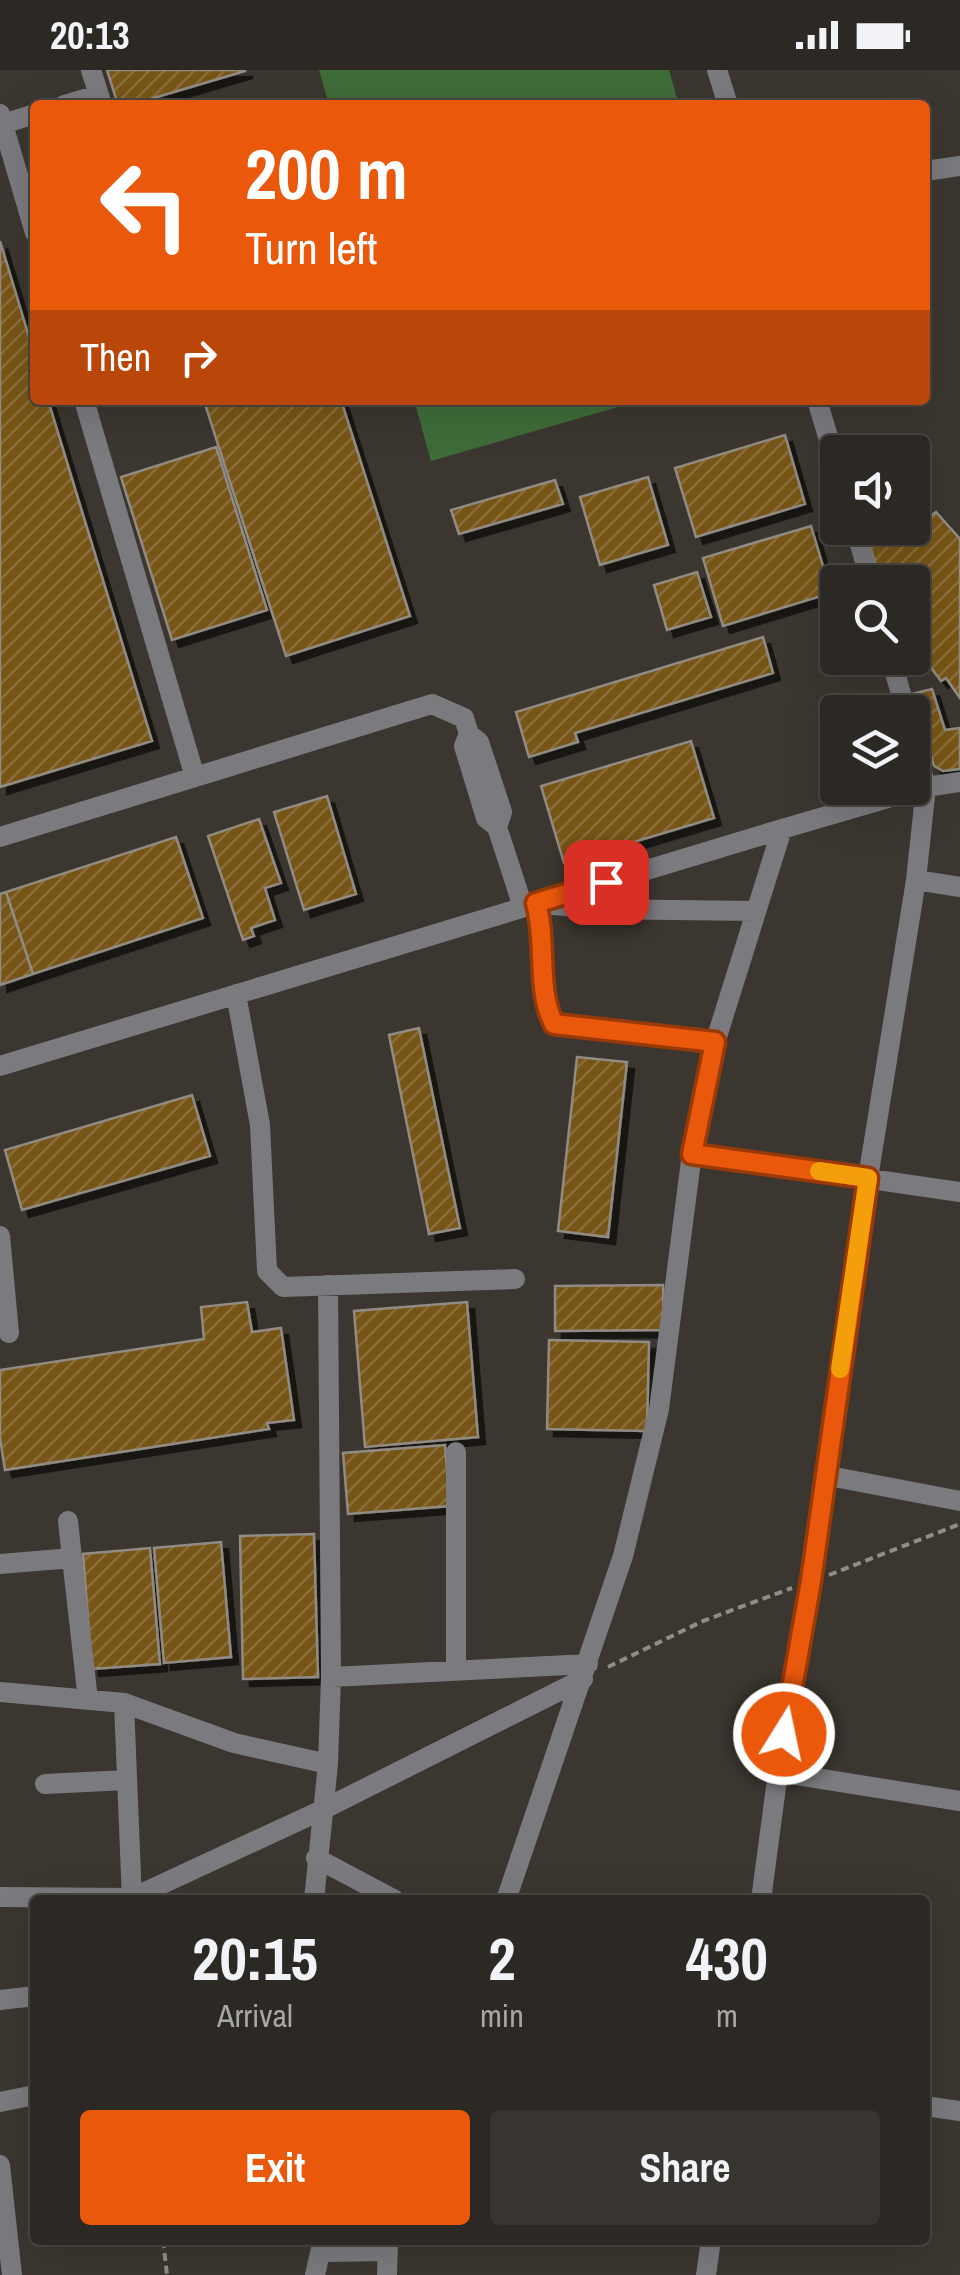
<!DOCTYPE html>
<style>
:root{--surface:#2c2823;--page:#383430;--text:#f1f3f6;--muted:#a6a6a6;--line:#484441;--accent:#ea580c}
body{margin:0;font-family:"Archivo Narrow",sans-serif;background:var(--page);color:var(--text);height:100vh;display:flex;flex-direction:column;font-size:38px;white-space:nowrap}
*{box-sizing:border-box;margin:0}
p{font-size:32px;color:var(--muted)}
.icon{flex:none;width:55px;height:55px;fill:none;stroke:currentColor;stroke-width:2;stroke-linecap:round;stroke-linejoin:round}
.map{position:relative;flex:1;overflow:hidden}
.side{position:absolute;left:30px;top:1825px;width:900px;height:350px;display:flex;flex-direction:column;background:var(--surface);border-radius:10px;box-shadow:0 10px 40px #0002,0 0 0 2px var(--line)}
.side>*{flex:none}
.top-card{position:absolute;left:30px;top:30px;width:900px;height:305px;border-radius:10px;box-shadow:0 10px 40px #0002,0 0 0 2px var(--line);background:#ea580c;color:#fff;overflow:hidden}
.tools{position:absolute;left:820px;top:365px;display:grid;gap:20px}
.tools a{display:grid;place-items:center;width:110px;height:110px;border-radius:10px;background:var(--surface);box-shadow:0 10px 40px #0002,0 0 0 2px var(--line);font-size:50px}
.pin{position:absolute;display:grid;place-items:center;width:85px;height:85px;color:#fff;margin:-42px;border-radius:20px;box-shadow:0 5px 15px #0006}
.me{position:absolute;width:110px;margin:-55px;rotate:10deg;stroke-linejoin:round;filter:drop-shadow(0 0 8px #0008)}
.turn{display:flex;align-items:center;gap:35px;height:210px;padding:0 50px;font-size:45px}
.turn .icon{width:130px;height:130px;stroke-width:2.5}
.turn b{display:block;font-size:70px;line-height:85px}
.then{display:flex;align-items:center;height:95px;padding:0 50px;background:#0003;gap:20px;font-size:38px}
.eta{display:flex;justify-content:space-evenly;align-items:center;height:170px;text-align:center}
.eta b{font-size:60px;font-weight:800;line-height:70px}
.cta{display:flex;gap:20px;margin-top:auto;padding:20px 50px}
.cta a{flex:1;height:115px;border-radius:10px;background:var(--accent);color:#fff;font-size:40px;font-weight:800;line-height:115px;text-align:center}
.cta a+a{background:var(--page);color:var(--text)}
.status{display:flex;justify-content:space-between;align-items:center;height:70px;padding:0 50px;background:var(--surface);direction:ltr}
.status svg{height:28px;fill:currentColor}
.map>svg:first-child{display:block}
.green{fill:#3e6c39}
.building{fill:url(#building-hatch);stroke:#918c83;stroke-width:2.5;filter:url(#shadow)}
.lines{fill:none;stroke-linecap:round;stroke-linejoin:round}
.path{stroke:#908c86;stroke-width:4;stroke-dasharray:8 5;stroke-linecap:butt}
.minor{stroke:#7b7b7f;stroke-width:20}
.route-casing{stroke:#983908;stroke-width:25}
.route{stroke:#ea580c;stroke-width:18}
.slow{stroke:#f59e0b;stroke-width:18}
</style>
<div class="status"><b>20:13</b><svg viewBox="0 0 49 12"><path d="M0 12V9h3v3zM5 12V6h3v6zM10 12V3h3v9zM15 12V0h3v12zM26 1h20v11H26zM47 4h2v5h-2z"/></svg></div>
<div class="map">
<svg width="960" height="2205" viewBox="0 0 960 2205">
<defs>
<pattern id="building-hatch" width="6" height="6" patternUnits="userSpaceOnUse" patternTransform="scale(2.5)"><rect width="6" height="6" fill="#775519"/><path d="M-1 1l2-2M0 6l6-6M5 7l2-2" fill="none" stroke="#8a6d3a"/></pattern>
<filter id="shadow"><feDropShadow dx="7" dy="7" stdDeviation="0" flood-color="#0009"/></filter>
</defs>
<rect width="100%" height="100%" fill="#3b362f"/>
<path class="green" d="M319 0H669L679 35H329Z
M414 330H642L431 391Z"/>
<path class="building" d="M107 0H245V1L130 35H118Z
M0 171 35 287V330H48L152 671 0 717Z
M218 330H341L410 546 286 586 205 334Z
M785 365 805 434 696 467 675 398Z
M216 377 267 540 172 570 121 407Z
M648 407 668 475 600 495 580 427Z
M555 410 563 434 459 464 451 440Z
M936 442 960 469V628L946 608 941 611 912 572V512H891L875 492 869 474 892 458H903L908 464Z
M811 456 831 523 723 556 703 488Z
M697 502 711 547 667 560 654 515Z
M763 567 773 603 575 663 578 672 529 687 516 642Z
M932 619 945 660 960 658V699L943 701 934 696 912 624Z
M691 671 714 748 564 793 541 716Z
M327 726 356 824 304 840 274 742Z
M259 749 281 813 265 818 275 850 251 858 254 866 243 870 208 766Z
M176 767 203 848 33 904 6 822Z
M6 822 33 904 0 915V824Z
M419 958 460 1158 429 1164 389 965Z
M577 987 627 992 608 1167 558 1161Z
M192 1025 210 1086 22 1140 5 1080Z
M663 1215 664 1260 555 1261V1216Z
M247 1232 252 1262 281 1258 294 1350 267 1353 269 1359 5 1400 0 1368V1300L204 1269 201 1237Z
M467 1232 478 1367 365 1377 354 1241Z
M549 1270 649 1272 647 1361 547 1359Z
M445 1375 450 1436 348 1444 343 1383Z
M314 1464 318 1607 243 1609 240 1466Z
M221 1472 231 1587 164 1593 154 1478Z
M150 1478 160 1594 92 1599 83 1484Z"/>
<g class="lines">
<path class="path" d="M829 1505 960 1454
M608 1597 703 1551 792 1518
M163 2170 167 2205"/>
<path class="minor" d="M91 0 102 35
M717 0 728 35
M64 35 98 25
M0 44 35 163
M3 54 35 44
M925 101 960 96
M84 330 195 707
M817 330 838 400
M855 458 871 512
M891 588 906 642
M469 664 464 676 486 748 497 757 523 837
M782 759 715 973 692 1083 960 1122
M0 767 432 634 464 648 469 664 479 672 502 742 497 757
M916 810 960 817
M236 924 260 1055 267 1201 283 1217 515 1209
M715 973 553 954C535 919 547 872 536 833L593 839 755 841
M0 996 782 759 926 717 960 712
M0 1166 9 1263
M824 1405 960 1431
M68 1451 72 1488
M0 1494 72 1488 88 1630
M456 1599V1382
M331 1607 588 1594
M0 1622 124 1633 234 1673 328 1694
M124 1633 132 1830
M778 1702 960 1731
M45 1714 127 1710
M316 1788 395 1830
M0 1827 132 1828 322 1740 583 1609
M314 1830 328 1694 331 1607 328 1215
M506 1830 623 1486 659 1339 692 1083
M761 1830 778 1702 811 1511 868 1108 916 810 926 717 912 666
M0 1930 35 1926
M0 2032 35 2025
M925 2036 960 2041
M0 2095 12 2205
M323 2182 388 2181
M315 2205 323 2170
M387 2205 388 2170
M706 2205 711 2170"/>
</g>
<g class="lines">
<defs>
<path id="route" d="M606 812 536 833C547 872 536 919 554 954L715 972 692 1084 868 1108 811 1511 784 1664"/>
</defs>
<use href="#route" class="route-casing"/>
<use href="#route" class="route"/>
<path class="slow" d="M819 1101 868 1108 840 1299"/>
</g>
</svg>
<div class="tools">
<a><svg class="icon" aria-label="sound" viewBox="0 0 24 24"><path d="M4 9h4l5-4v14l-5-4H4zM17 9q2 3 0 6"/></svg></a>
<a><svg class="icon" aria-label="search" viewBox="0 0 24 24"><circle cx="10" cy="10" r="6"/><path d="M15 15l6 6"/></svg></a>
<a><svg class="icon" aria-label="layers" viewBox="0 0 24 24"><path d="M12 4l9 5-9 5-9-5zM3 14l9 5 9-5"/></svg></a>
</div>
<div class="pin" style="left:606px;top:812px;background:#d93025"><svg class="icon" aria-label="arrive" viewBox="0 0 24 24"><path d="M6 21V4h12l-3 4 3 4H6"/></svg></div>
<svg class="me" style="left:784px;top:1664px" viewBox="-20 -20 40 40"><circle r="17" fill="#ea580c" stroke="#fff" stroke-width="3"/><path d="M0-11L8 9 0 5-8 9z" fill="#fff"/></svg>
<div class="top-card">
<div class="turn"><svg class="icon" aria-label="left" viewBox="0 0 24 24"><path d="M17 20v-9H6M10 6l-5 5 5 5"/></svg><div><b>200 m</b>Turn left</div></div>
<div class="then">Then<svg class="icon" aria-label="right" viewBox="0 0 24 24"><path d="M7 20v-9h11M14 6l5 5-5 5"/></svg></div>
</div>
<section class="side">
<div class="eta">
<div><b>20:15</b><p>Arrival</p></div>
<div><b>2</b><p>min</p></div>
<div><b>430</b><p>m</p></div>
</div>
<div class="cta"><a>Exit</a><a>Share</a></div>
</section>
</div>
